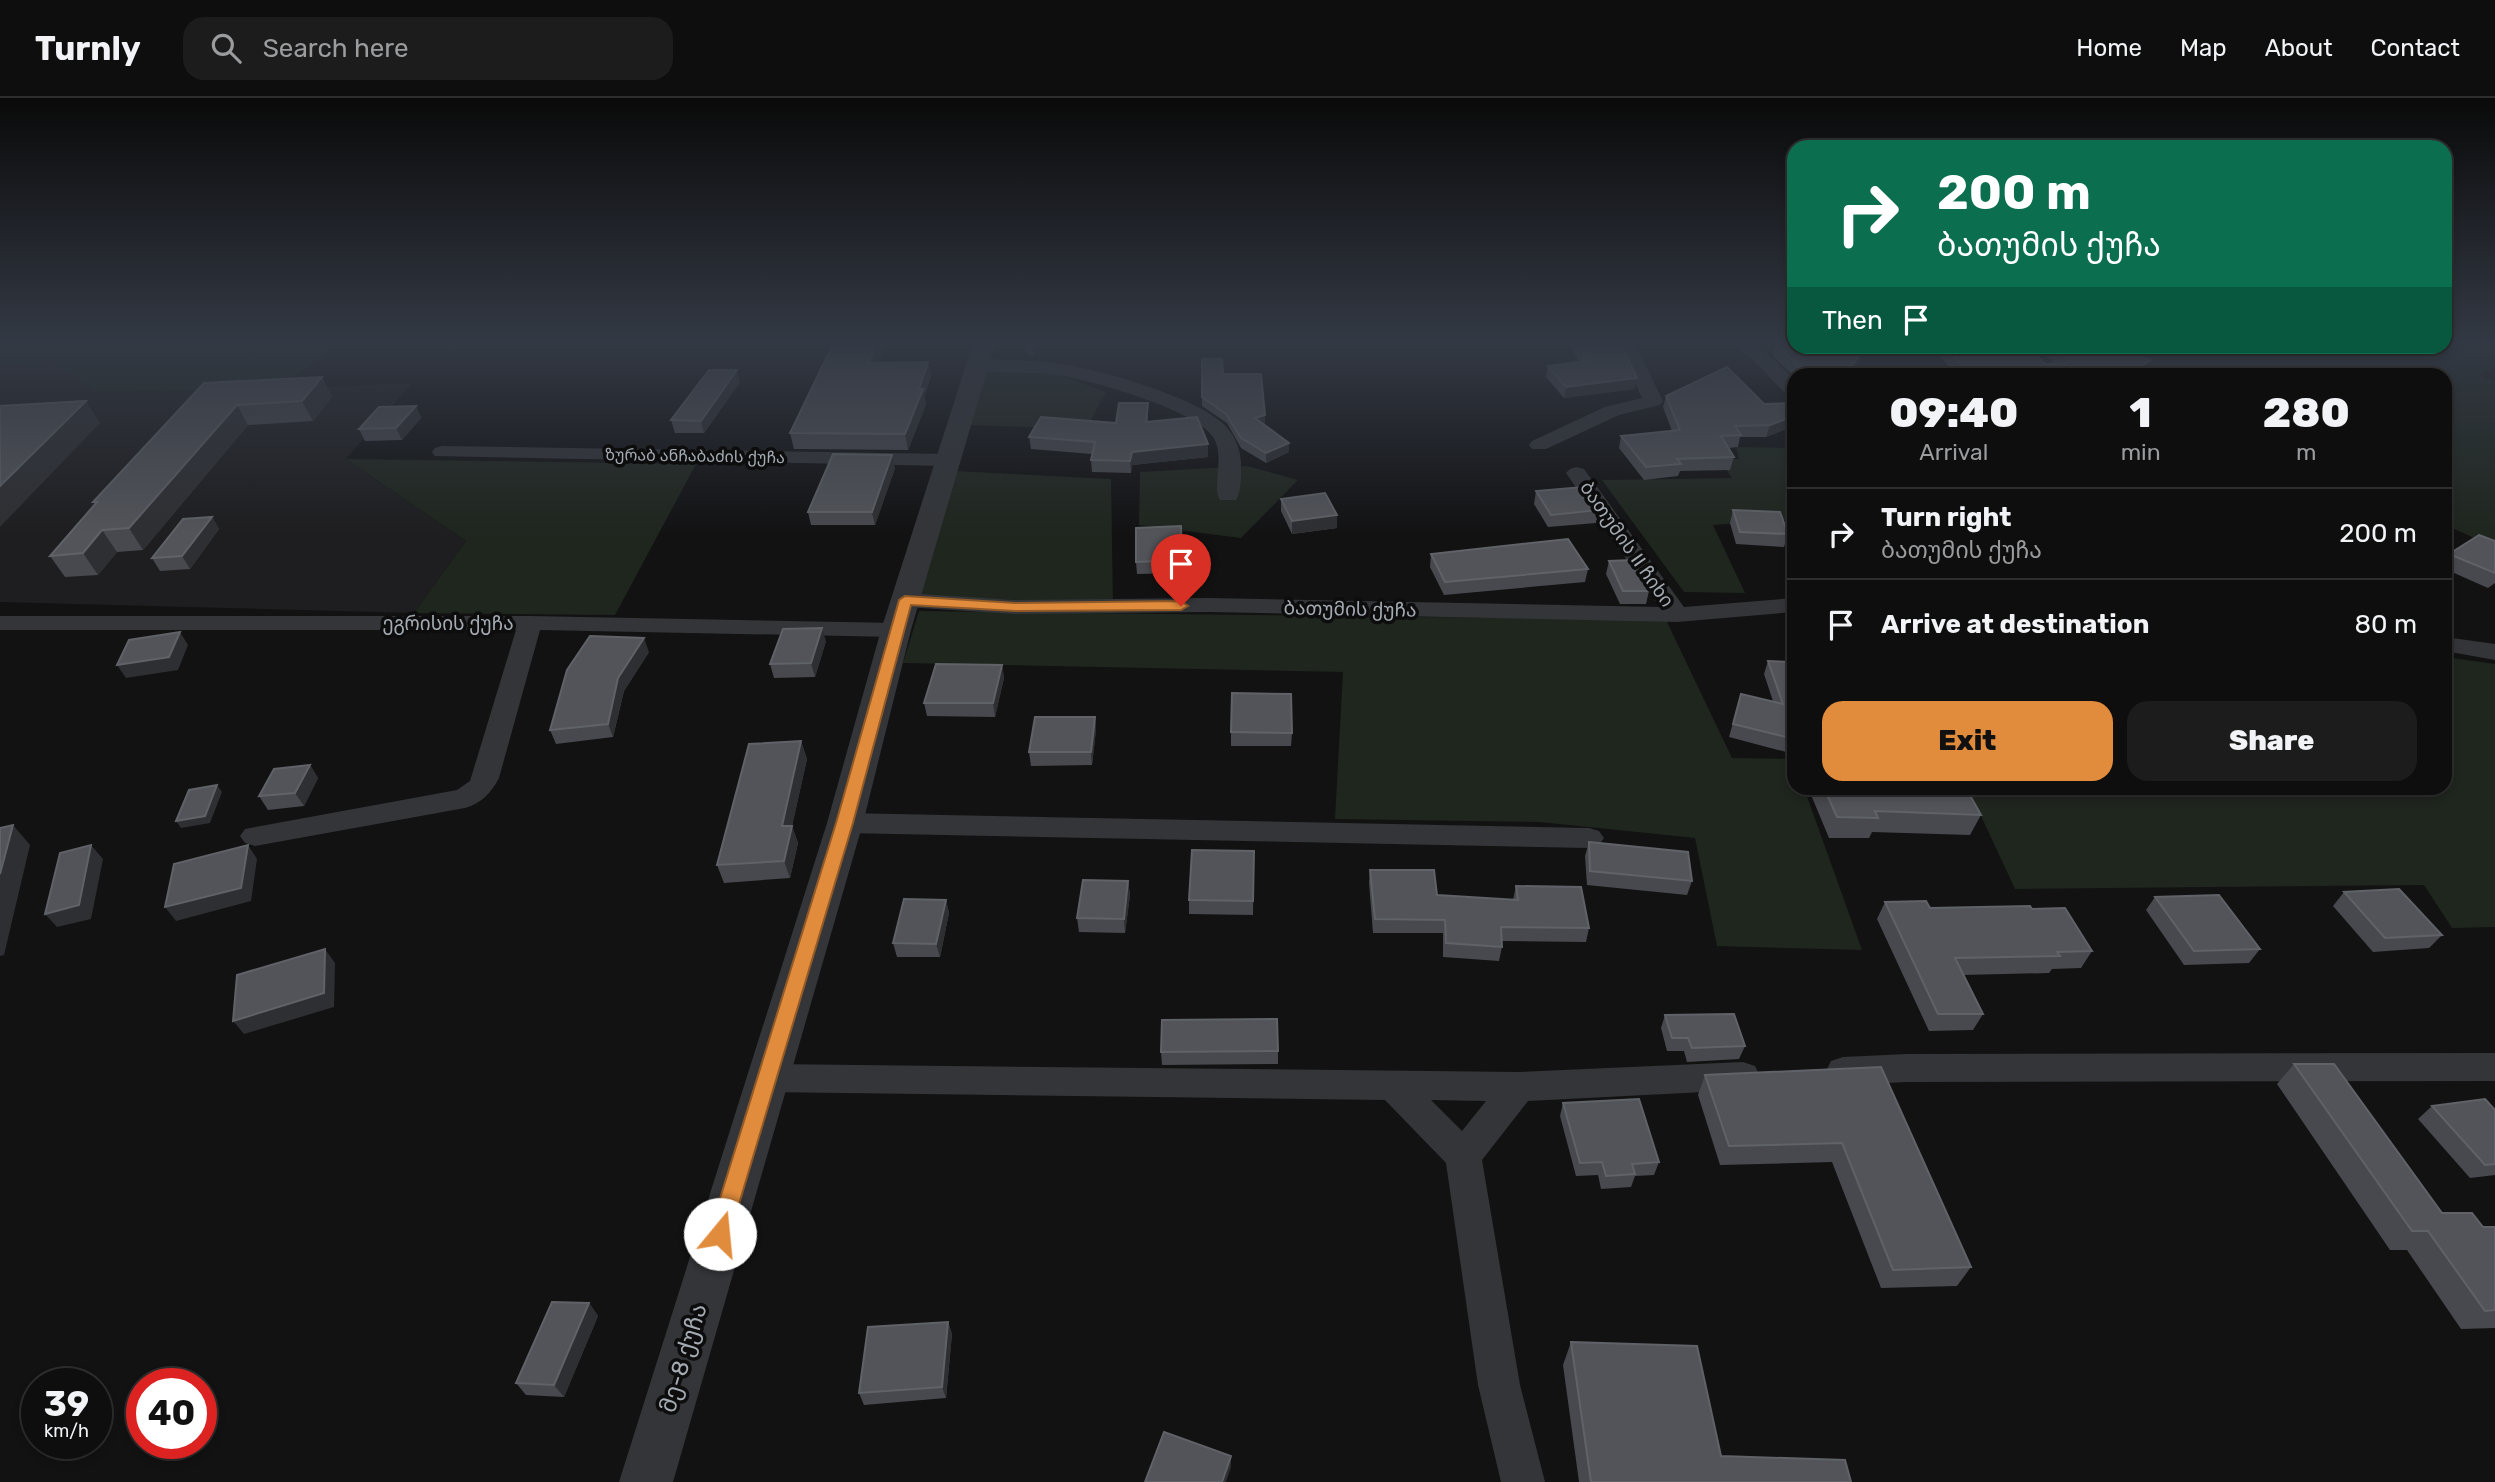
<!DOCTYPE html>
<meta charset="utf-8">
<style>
:root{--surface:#0e0e0e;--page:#1c1c1c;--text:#f1f3f6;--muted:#9b9c9e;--line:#2e2e2e;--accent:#e18b3c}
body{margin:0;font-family:Rubik,"Noto Sans Georgian",sans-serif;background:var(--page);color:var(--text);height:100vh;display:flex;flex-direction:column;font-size:26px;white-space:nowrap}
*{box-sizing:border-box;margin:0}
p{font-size:23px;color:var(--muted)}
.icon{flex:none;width:38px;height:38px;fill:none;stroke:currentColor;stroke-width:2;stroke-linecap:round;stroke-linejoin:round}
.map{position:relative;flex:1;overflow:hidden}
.drawer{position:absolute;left:1787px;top:270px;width:665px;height:427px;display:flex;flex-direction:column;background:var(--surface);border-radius:21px;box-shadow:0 4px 10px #0003,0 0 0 2px var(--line)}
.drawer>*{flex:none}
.top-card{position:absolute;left:1787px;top:42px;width:665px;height:214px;border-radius:21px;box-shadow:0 4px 10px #0003,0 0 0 2px var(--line);background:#0b6e4f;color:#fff;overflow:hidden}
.speed{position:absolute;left:21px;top:1270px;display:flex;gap:14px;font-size:35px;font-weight:700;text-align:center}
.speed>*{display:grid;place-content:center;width:91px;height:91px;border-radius:50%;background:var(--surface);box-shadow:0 4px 10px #0003,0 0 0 2px var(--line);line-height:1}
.speed small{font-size:18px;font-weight:400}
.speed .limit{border:10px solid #d22;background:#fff;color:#111}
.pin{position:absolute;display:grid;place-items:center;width:60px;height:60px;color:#fff;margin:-72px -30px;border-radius:50% 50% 50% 0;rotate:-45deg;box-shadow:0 0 7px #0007}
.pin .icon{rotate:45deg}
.me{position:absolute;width:77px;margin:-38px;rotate:17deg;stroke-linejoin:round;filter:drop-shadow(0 0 5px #0008)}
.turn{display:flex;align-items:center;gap:24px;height:147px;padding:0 35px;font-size:32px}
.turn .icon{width:91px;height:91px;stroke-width:2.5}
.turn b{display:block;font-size:49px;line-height:60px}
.then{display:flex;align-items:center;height:66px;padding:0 35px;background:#0003;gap:14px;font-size:26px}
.eta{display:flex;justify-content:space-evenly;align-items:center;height:119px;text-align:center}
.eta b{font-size:42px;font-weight:800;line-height:49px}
.primary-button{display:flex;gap:14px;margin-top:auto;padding:14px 35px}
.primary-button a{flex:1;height:80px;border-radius:21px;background:var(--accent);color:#111;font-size:28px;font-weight:800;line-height:80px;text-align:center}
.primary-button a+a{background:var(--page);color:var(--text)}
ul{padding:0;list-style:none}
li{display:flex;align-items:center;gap:21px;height:91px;padding:0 35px;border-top:2px solid var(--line)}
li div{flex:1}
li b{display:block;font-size:26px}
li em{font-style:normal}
header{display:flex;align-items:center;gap:42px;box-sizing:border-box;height:98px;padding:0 35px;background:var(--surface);border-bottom:2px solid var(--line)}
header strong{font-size:33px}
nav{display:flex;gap:38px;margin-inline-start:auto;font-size:24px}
.search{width:490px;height:63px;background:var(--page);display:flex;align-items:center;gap:18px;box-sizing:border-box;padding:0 24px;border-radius:21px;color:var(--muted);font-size:26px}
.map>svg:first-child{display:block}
.built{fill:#1e1e20}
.green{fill:#1f261e}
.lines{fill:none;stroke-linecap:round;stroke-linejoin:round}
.minor{fill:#333538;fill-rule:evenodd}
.tertiary{fill:#333538;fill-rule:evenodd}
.wall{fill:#48494e}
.shaded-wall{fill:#2e2f32}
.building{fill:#525459;stroke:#5f6267;stroke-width:2}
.route{fill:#e18b3c;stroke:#925a27;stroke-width:2}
.labels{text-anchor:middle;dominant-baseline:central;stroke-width:7;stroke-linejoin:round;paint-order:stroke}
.far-street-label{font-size:16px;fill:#a4abb3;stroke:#0d0d0e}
.street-label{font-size:19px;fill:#a4abb3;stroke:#0d0d0e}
.near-street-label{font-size:23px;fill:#a4abb3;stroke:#0d0d0e}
</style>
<header>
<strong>Turnly</strong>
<div class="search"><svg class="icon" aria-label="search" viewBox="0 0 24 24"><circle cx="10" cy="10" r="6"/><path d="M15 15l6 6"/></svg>Search here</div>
<nav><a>Home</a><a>Map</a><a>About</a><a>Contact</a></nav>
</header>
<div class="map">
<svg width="2495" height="1384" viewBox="0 0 2495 1384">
<rect width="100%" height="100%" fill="#121213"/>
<path class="built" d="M73 261 57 264 279 291 412 285 346 361 466 443 414 515 0 504V266Z"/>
<path class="green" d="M0 242H344L279 291 96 294 56 264 63 262 0 266Z
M2445 242H2495V269L2479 277 2495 283V449L2445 427V276H2168L2106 249 2445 248Z
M987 272 1051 274 1106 294 1086 331 970 327Z
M1736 349 1794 350V421L1713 427 1745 495 1684 494 1602 382 1732 380 1720 362 1739 361Z
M346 361 696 366 615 517 414 515 466 443Z
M1247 368 1298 382 1241 440 1139 427 1140 374Z
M955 373 1111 381 1113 506 920 498Z
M919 513 1666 522 1732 660 1793 661 1794 690H1804L1862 852 1717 848 1695 740 1540 724 1335 721 1343 574 903 565Z
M2445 559 2495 566V829L2452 830 2424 787 2015 791 1968 690H2445Z"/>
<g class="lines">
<path class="minor" d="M1615 242H1633L1663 303 1660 307 1619 317 1546 351H1532L1529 347 1532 343 1605 309 1642 300Z
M1723 242H1748L1772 260 1794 282V299L1787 297 1752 261Z
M977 261C1006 262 1035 262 1063 266 1104 273 1188 297 1220 323 1233 333 1240 348 1241 365 1241 376 1242 392 1236 402H1220C1211 388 1226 359 1213 339 1195 311 1085 280 1051 276 1025 273 996 277 970 271L968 267 970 263Z
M442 348 948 356 955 358 958 362 955 366 948 368 435 358 432 354 435 350Z
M1577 369 1584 371 1684 509 1794 500V514L1677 524 1209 514 1015 516 905 509 897 507 893 502 897 497 905 495 1015 502 1209 500 1660 509 1566 375 1570 371Z
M0 518H530L896 525 905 527 908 532 905 537 896 539 540 532 499 680C491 695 482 705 465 710L255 748 245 745 240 738 245 731 457 692 470 683 516 532H0Z
M2445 539 2495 546V562L2445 553Z
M845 715 1589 730 1599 733 1604 740 1599 747 1589 750 845 735 835 732 831 725 835 718Z
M2495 955V983L1907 984 1843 987 1831 983 1826 973 1831 963 1843 959 1907 956Z
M1743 964 1755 968 1760 978 1755 988 1743 992 1528 1003 1482 1062 1520 1287 1545 1384H1501L1478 1287 1446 1065 1385 1002 767 994 755 990 750 980 755 970 767 966 1519 974ZM1431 1002 1486 1003 1462 1033Z"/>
<path class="tertiary" d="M974 242H996L911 532 863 725 673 1384H619L827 725 881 532Z"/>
</g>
<path class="wall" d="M440 242H478L476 246 443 248Z
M887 242 878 264H928L931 279 924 298 926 306 908 352 794 351 790 335Z
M1023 242H1046L1033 259 1025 253Z
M1568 242H1619L1635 291 1564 300 1546 279 1548 268 1579 264Z
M1776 246 1794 248 1858 266 1850 275 1853 276H1794V278L1773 258Z
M1932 248H2027L2045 266H2054L2036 248H2122L2120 253 2150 262 2144 275 2141 276H1955Z
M1202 261 1223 276 1265 317 1264 326 1289 345V354L1266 365 1241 350 1227 325 1202 308Z
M322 279 332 299 313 323 248 327 143 452 117 454 98 477 65 479 50 458 95 406 93 404 204 285Z
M740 284 704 335H675L671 322Z
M1666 298 1764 306 1794 305V328L1766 339H1740L1738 349 1728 350 1734 359 1730 372 1680 373 1678 378 1644 382 1619 350 1621 338 1672 333 1663 309Z
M416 308 421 320 402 342 365 343 359 331Z
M1148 317V324L1208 359 1132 367 1131 375 1092 374 1091 362 1092 356 1031 351 1029 339 1116 325Z
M895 370 875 427H811L808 414Z
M1536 393 1599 412 1596 425 1548 429 1534 406Z
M1281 401 1337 417V430L1292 436 1281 413Z
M1733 412 1788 436 1784 449 1736 446 1730 425Z
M212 419 219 431 190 471 160 473 152 460Z
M1181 428 1183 475 1137 476 1136 464Z
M2495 443V485L2488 490 2445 471V461L2449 456Z
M1431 456 1588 471 1585 484 1444 497 1430 469Z
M1609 463 1649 493 1646 506H1620L1606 476Z
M826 543 815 579 774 580 770 566Z
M649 554 624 593 613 639 556 646 550 632Z
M1768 563 1794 564 1793 665 1790 655 1729 639 1741 596 1773 603 1764 576Z
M1002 567 1004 580 995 619 927 618 924 605Z
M1095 619 1096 632 1092 667 1031 668 1029 654Z
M1231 634 1292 635 1291 648H1231Z
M801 643 807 661 792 728 798 745 790 780 724 785 717 767Z
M310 667 318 680 304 708 268 712 259 698Z
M1810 690H1966L1981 717 1970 737 1872 734 1869 740H1829L1809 692Z
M1589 744 1692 783 1687 797 1587 787 1585 758Z
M1254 753 1253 817 1189 816V802Z
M1370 772 1437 797 1513 802 1516 788 1589 830 1586 844 1501 843 1502 849 1499 863 1443 859V835H1373L1369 785Z
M1128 783 1130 797 1125 835 1079 834 1077 820Z
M2344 794 2442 837 2429 850 2373 854 2333 808Z
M2155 799 2260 851 2249 865 2184 867 2146 812Z
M946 802 949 815 940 859H897L893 845Z
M1885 804 1930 810 2032 811 2092 853 2081 870 2052 871 2049 875 1963 877 1983 916 1973 932 1929 933 1877 821Z
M1665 917 1745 948 1739 961 1687 964 1684 953H1667L1661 930Z
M1278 953V966L1162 967 1161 954Z
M2294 966 2442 1115 2483 1129H2495V1230L2461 1231 2407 1152H2390L2277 986Z
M1881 969 1971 1169 1957 1188 1881 1190 1832 1064 1720 1067 1698 997 1705 977Z
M1563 1005 1659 1064 1654 1077 1635 1078 1631 1089 1601 1091 1598 1077 1576 1078 1560 1018Z
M2432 1008 2495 1012V1077L2470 1080 2418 1021Z
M589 1205 598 1218 564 1299 526 1297 516 1285Z
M948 1224 952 1236 946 1300 864 1307 859 1295Z
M1571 1244 1721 1358 1851 1384H1579L1563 1267Z"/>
<path class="shaded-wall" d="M878 242H887L871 279 868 265Z
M1036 242H1046L1033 259 1032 247Z
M2114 248H2122L2119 257 2111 250Z
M1862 255 1858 266 1849 276 1846 273Z
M2150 262 2144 275 2141 276H2130Z
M928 264 931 279 924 298 926 306 908 352 905 336 919 291Z
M737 272 740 284 704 335 701 323Z
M322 279 332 299 313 323 302 303Z
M1637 280 1635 291 1564 300 1566 289Z
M86 303 100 325 0 429V388Z
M237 307 248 327 143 452 129 430Z
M416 308 421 320 402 342 396 330Z
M1265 317V326L1255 330V320Z
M1794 318V328L1766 339 1770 327Z
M1289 345V354L1266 365V355Z
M1208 346V359L1132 367 1131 375 1130 363 1132 354Z
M892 357 895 370 875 427 872 414Z
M1337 417V430L1292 436V423Z
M212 419 219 431 190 471 182 458Z
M102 432 117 454 98 477 83 455Z
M822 530 826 543 815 579 811 565Z
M180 534 188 547 178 572 126 580 117 567Z
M644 540 649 554 624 593 613 639 608 626 618 580Z
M1002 567 1004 580 995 619 993 605Z
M1095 619 1096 632 1092 667 1091 654Z
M801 643 807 661 792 728 798 745 790 780 784 763 782 728Z
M310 667 318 680 304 708 295 695Z
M217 687 222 694 210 725 181 730 176 723Z
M13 727 30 747 4 857 0 858V776Z
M91 747 103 761 91 821 57 829 45 816Z
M248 747 257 761 251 803 176 823 165 809Z
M1128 783 1130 797 1125 835 1124 821Z
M946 802 949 815 940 859 936 846Z
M325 851 335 865 334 909 244 936 233 923Z
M589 1205 598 1218 564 1299 554 1287Z
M948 1224 952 1236 946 1300 942 1289Z
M1231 1358V1369L1226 1384H1222Z"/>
<path class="building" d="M835 242H878L868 265 928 264 919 291H923L905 336 790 335Z
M1024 242H1036L1032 247Z
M1576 242H1619L1637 280 1566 289 1548 268 1587 263Z
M1785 242H1794V248H1838L1862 255 1846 273 1853 276H1802L1799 269 1776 246Z
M1946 248H2027L2045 266H2066L2068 262 2054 248H2114L2111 250 2150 262 2130 276H1965L1963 269Z
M1202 261H1222L1223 276H1261L1265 317 1255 320 1289 345 1266 355 1241 340 1226 316 1202 299Z
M1727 269 1764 306 1794 305V318L1770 327 1735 328 1741 337 1721 338 1734 359 1677 361 1681 366 1646 369 1621 338 1680 332 1666 298Z
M709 272H737L701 323 671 322Z
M322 279 302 303 237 307 129 430 102 432 83 455 50 458 97 404H93L204 285Z
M86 303 0 388V308Z
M1119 305H1148L1146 324 1197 319 1208 346 1132 354 1130 363 1091 362 1095 344 1029 339 1041 319 1116 325Z
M416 308 396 330 359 331 379 309Z
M833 356 892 357 872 414H808Z
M1583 389 1599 412 1551 417 1536 393Z
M1325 395 1337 417 1292 423 1281 401Z
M1733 412 1780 414 1788 436 1740 434Z
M212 419 182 458 152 460 183 421Z
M1181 428 1182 462 1136 464V430Z
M2479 437 2495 443V475L2449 456Z
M1568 441 1588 471 1445 484 1431 456Z
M1633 462 1649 493H1623L1609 463Z
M822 530 811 565 770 566 783 531Z
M180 534 169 559 117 567 129 542Z
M590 538 644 540 618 580 608 626 550 632 567 572Z
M1768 563 1794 564V641L1733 626 1741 596 1783 606Z
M936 566 1002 567 993 605H924Z
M1232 595 1291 596 1292 635 1231 634Z
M1035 619H1095L1091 654H1029Z
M801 643 782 728H792L784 763 717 767 749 646Z
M310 667 295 695 259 698 274 671Z
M217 687 205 718 176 723 189 692Z
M1824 690H1966L1981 717 1875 713 1878 720 1837 719Z
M13 727 0 776V730Z
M1589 744 1688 754 1692 783 1590 773Z
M91 747 79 807 45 816 60 755Z
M248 747 241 790 165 809 174 766Z
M1192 752 1254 753 1253 803 1189 802Z
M1370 772H1434L1437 797 1518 802 1516 788 1581 789 1589 830 1501 829 1502 849 1446 845 1445 822 1375 821Z
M1083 782 1128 783 1124 821 1077 820Z
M2399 791 2442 837 2385 840 2344 794Z
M2219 797 2260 851 2194 853 2155 799Z
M904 801 946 802 936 846 893 845Z
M1926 803 1930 810 2030 808 2032 811 2065 810 2092 853 2057 854 2060 858 1955 860 1983 916H1938L1885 804Z
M325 851 324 895 233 923 237 877Z
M1734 916 1745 948 1692 950 1688 940H1672L1665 917Z
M1277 921 1278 953 1161 954 1162 922Z
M2294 966H2334L2442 1115H2472L2483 1129H2495V1212L2485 1213 2428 1133H2412Z
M1881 969 1971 1169 1893 1172 1842 1045 1729 1048 1705 977Z
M1639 1001 1659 1064 1632 1066 1635 1076 1606 1078 1602 1064 1580 1065 1563 1005Z
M2485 1001 2495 1012V1066L2485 1067 2432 1008Z
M552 1204 589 1205 554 1287 516 1285Z
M948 1224 942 1289 859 1295 868 1229Z
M1571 1244 1697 1248 1721 1358 1845 1362 1851 1384H1591Z
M1164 1334 1231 1358 1222 1384H1145Z"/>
<linearGradient id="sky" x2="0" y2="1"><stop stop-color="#0a0a0a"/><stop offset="0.56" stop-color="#333944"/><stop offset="1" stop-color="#333944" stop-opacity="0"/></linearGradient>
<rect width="2495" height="436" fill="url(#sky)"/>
<path class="route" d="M905 498 1015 505 1181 503 1188 508 1181 512 1015 513 911 507 853 725 730 1136 727 1143 720 1146 712 1143 709 1136 836 725 899 502Z"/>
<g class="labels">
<g class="far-street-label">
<text transform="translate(695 358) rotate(1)">ზურაბ ანჩაბაძის ქუჩა</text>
</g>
<g class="street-label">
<text transform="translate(1627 446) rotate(55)">ბათუმის II ჩიხი</text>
<text transform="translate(1350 511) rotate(1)">ბათუმის ქუჩა</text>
<text x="448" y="525">ეგრისის ქუჩა</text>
</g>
<g class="near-street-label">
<text transform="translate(683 1260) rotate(-73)">მე-8 ქუჩა</text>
</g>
</g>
</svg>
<div class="speed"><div>39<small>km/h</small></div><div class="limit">40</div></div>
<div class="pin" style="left:1181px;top:508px;background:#d93025"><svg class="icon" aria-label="arrive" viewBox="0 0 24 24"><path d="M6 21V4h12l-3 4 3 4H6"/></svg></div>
<svg class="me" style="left:720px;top:1136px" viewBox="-20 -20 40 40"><circle r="19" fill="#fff"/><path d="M0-13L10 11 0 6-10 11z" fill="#e18b3c"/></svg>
<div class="top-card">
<div class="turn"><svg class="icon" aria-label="right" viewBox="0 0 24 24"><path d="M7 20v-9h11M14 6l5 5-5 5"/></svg><div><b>200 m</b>ბათუმის ქუჩა</div></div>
<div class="then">Then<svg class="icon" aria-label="arrive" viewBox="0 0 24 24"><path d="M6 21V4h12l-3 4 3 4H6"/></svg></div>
</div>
<section class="drawer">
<div class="eta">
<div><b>09:40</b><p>Arrival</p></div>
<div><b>1</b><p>min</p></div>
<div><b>280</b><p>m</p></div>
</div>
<ul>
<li><svg class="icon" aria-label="right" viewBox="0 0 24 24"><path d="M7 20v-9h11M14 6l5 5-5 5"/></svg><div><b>Turn right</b><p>ბათუმის ქუჩა</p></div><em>200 m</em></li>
<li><svg class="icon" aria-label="arrive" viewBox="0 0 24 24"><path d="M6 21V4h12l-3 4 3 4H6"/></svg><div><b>Arrive at destination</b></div><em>80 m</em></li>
</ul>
<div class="primary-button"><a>Exit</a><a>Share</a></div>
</section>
</div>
